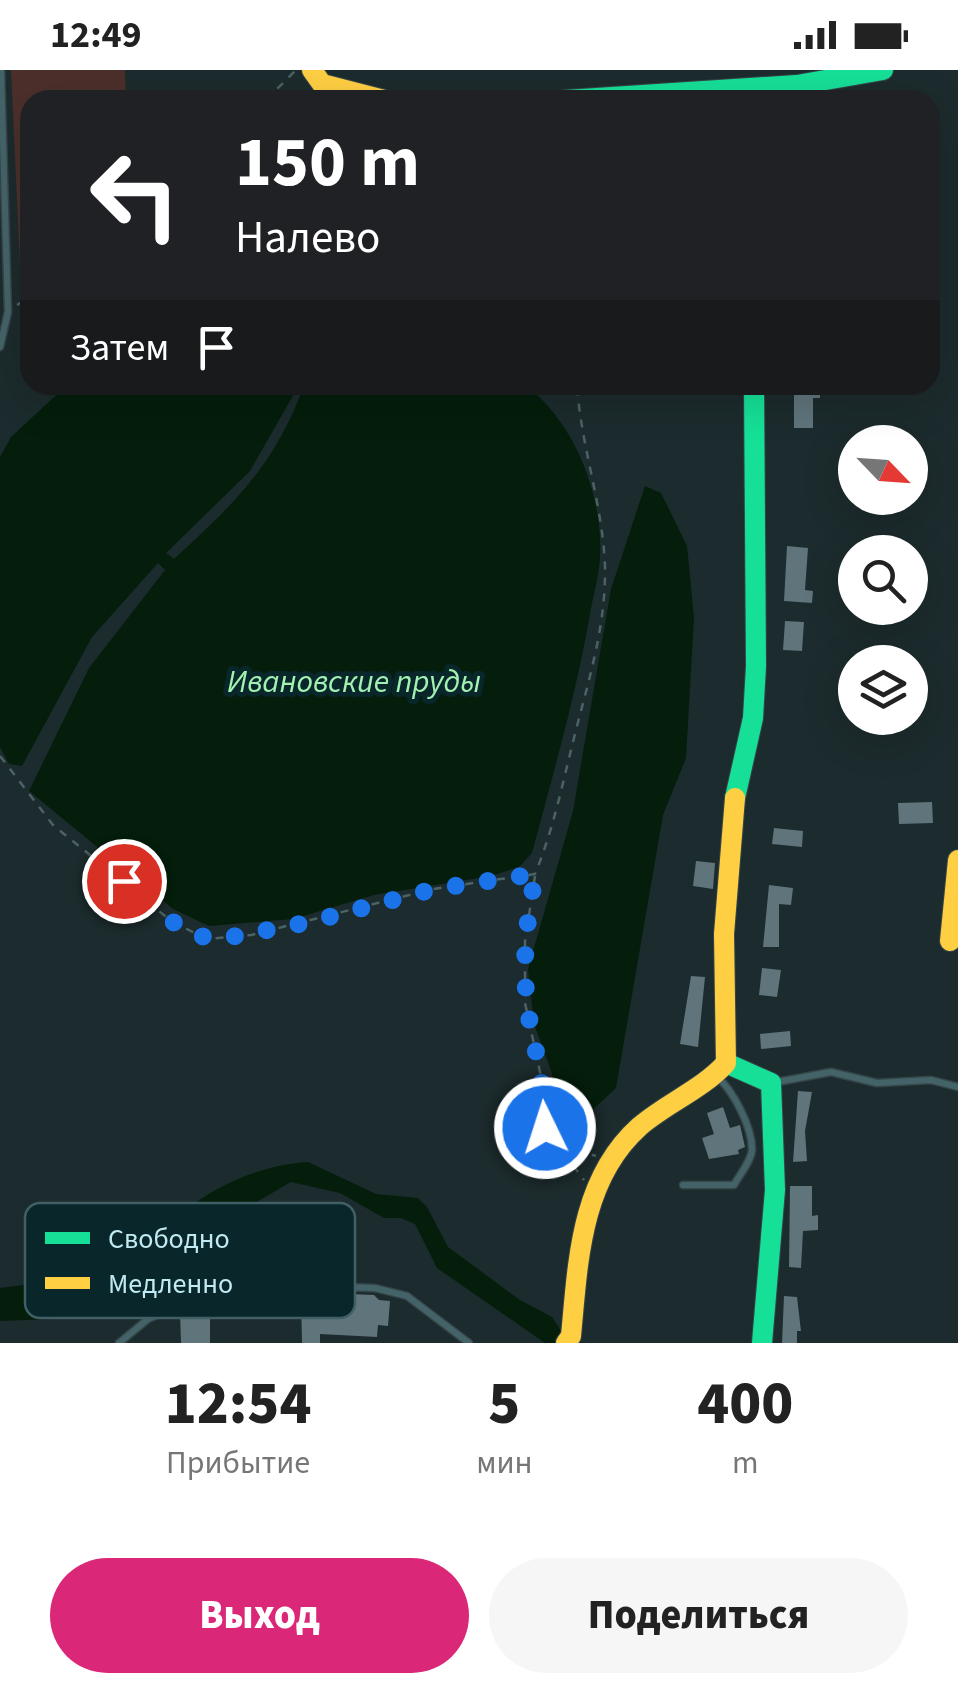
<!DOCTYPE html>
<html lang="ru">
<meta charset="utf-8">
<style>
:root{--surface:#fff;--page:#f6f6f6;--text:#222;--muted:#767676;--accent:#db2777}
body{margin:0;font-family:"Source Sans 3",sans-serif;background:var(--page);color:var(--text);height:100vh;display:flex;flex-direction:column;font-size:38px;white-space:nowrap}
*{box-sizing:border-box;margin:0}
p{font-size:32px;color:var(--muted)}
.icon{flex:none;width:55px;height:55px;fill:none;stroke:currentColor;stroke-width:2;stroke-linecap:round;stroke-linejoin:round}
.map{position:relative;height:1273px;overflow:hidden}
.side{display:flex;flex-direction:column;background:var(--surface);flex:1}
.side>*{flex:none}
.top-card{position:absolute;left:20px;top:20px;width:920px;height:305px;border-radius:30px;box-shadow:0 10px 40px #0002;background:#202124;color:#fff;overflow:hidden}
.needle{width:65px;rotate:115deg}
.fabs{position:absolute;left:838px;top:355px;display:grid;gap:20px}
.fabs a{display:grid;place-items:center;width:90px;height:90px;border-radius:50%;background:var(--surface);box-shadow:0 10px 40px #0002;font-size:50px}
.pin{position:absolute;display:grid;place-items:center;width:85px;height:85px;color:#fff;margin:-42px;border:5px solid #fff;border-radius:50%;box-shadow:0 2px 10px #0007}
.me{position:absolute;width:110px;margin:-55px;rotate:356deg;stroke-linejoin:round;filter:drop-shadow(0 0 8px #0008)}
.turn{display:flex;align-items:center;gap:35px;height:210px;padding:0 50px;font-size:45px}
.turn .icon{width:130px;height:130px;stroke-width:2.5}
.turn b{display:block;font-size:70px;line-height:85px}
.then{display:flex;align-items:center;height:95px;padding:0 50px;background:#0003;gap:20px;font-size:38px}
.eta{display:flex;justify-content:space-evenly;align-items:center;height:170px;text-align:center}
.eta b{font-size:60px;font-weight:800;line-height:70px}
.action{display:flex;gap:20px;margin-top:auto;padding:20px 50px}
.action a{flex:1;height:115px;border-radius:60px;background:var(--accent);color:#fff;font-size:40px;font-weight:800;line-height:115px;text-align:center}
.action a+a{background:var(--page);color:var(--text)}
.status{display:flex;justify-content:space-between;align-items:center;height:70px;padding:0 50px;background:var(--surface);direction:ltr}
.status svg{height:28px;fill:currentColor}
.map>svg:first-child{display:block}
.green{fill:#4c2f2a}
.water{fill:#041e0b}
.building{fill:#5f747b}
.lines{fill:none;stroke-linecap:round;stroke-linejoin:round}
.lane-casing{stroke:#354649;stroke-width:9}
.fast-casing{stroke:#354649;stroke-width:22}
.slow-casing{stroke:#354649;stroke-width:22}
.path{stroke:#4c6265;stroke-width:2.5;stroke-dasharray:8 8;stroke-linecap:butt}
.lane{stroke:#446368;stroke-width:6}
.fast{stroke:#16e098;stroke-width:20}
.slow{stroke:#ffcf43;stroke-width:20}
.route{stroke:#1a73e8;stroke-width:18;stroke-dasharray:0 32.4}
.labels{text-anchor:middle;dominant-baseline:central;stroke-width:10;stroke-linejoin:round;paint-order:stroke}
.water-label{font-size:32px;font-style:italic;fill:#a2f1b1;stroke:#09262b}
.key{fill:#09262b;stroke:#406066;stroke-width:2.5}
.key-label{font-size:28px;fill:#c0e9f1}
</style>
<div class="status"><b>12:49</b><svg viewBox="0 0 49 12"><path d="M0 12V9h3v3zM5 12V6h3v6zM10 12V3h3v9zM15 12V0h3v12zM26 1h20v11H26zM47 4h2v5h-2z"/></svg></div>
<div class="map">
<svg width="958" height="1273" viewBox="0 0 958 1273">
<rect width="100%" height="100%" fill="#1c2b2d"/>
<path class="green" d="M11 0H125L126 30H30V193L20 194Z"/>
<path class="water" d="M67 315H299L250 401 166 483 174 489C235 433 275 395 304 315H525C573 350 603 424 600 484 600 504 593 525 590 544 576 625 553 704 532 783L519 797 491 806 374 825 293 849 209 856 173 839 29 721 89 598 165 500 158 493 92 567 22 696 9 694 0 677V387L11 367Z
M645 416 661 423 687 476 694 548 686 688 663 745 616 1018 574 1057H558L547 1045 552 1003 534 954 528 899 573 741 611 519Z
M308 1092 376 1124 418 1128 427 1137 448 1177 520 1230 552 1247 569 1273H545L437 1198 415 1154 401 1148H384L340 1123 291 1112 208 1160 133 1221 79 1248 0 1251V1218L31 1214 61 1226C83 1218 106 1211 126 1199 142 1189 150 1173 163 1160 200 1122 256 1095 308 1092Z"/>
<path class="building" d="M794 315H820V328H813V358H794Z
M787 476 808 478 805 520 813 521 812 533 784 531Z
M785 551 804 552 802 581 783 580Z
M932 732 933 753 899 754 898 733Z
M774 758 803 761 802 777 772 774Z
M696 791 715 793 713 819 693 816Z
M769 815 793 818 791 835 779 834V877H763Z
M762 898 781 900 777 927 759 925Z
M691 906 705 907 698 977 680 974Z
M790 961 791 976 761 979 760 964Z
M798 1021 812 1022 805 1061 807 1091 793 1092Z
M723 1037 730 1058 740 1055 745 1077 738 1080 739 1084 709 1089 702 1068 714 1064 707 1043Z
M790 1116H812V1146L818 1145V1160L803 1161 801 1198 789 1197Z
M325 1223 374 1225 379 1230 390 1231 388 1256 378 1255 377 1267 320 1264V1273H302L301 1228Z
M784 1226 797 1227 801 1261H797V1273H782Z
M190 1238 210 1239V1273H181L180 1242Z"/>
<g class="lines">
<defs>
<path id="lane" d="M0 277 8 242 1 0
M777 1012 831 1002 877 1013 931 1010 958 1017
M683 1115H734C740 1104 752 1090 752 1079 752 1057 733 1020 717 1007
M119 1273 148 1249 193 1229 257 1240 283 1234 305 1216 375 1218 407 1226 469 1273"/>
<path id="fast" d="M566 30 797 15 883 0
M735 728 753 648 756 596 754 315
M726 993 771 1013 775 1120 762 1273"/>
<path id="slow" d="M312 0 322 14 384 30
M950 871 958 790
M566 1273 571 1266C578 1193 580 1110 639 1057 665 1034 703 1019 726 993L724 864 735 728"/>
</defs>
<use href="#lane" class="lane-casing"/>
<use href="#fast" class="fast-casing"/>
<use href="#slow" class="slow-casing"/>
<path class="path" d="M266 30 295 1
M17 235 30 227
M0 686 53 755 170 850 206 869 251 865 433 819 535 804C554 758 563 711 575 664 589 609 606 555 605 497 603 435 581 377 577 315
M535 806 525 871V933L542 1011 536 1033 545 1058 584 1110
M561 1076 596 1086"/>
<use href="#lane" class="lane"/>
<use href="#fast" class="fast"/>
<use href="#slow" class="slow"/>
</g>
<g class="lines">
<path class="route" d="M124 811C152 835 182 868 220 869L310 852 434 819 535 804 525 871 526 933 542 1011 536 1032 545 1058"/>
</g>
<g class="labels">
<g class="water-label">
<text x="354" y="612">Ивановские пруды</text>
</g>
</g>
<rect x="25" y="1133" width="330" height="115" rx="15" class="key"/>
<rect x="45" y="1162" width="45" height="12" fill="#16e098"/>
<rect x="45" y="1207" width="45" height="12" fill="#ffcf43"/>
<g class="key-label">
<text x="108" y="1178">Свободно</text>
<text x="108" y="1223">Медленно</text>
</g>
</svg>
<div class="fabs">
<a><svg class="needle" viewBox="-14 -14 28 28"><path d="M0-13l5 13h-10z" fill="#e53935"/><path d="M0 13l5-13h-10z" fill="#767676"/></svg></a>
<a><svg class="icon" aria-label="search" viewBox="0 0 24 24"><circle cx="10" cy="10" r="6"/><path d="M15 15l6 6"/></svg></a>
<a><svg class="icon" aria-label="layers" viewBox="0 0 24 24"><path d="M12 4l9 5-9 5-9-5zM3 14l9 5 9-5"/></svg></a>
</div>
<div class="pin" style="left:124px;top:811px;background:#d93025"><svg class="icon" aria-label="arrive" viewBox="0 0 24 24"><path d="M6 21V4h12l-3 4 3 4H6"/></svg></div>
<svg class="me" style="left:545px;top:1058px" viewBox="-20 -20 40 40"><circle r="17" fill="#1a73e8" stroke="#fff" stroke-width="3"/><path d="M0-11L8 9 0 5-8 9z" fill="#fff"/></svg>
<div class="top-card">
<div class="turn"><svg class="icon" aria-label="left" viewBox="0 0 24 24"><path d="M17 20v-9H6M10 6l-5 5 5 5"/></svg><div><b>150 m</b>Налево</div></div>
<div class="then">Затем<svg class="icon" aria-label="arrive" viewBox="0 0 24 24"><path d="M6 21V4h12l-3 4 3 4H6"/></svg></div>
</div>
</div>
<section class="side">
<div class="eta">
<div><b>12:54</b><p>Прибытие</p></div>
<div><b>5</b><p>мин</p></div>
<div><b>400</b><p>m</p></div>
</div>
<div class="action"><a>Выход</a><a>Поделиться</a></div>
</section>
